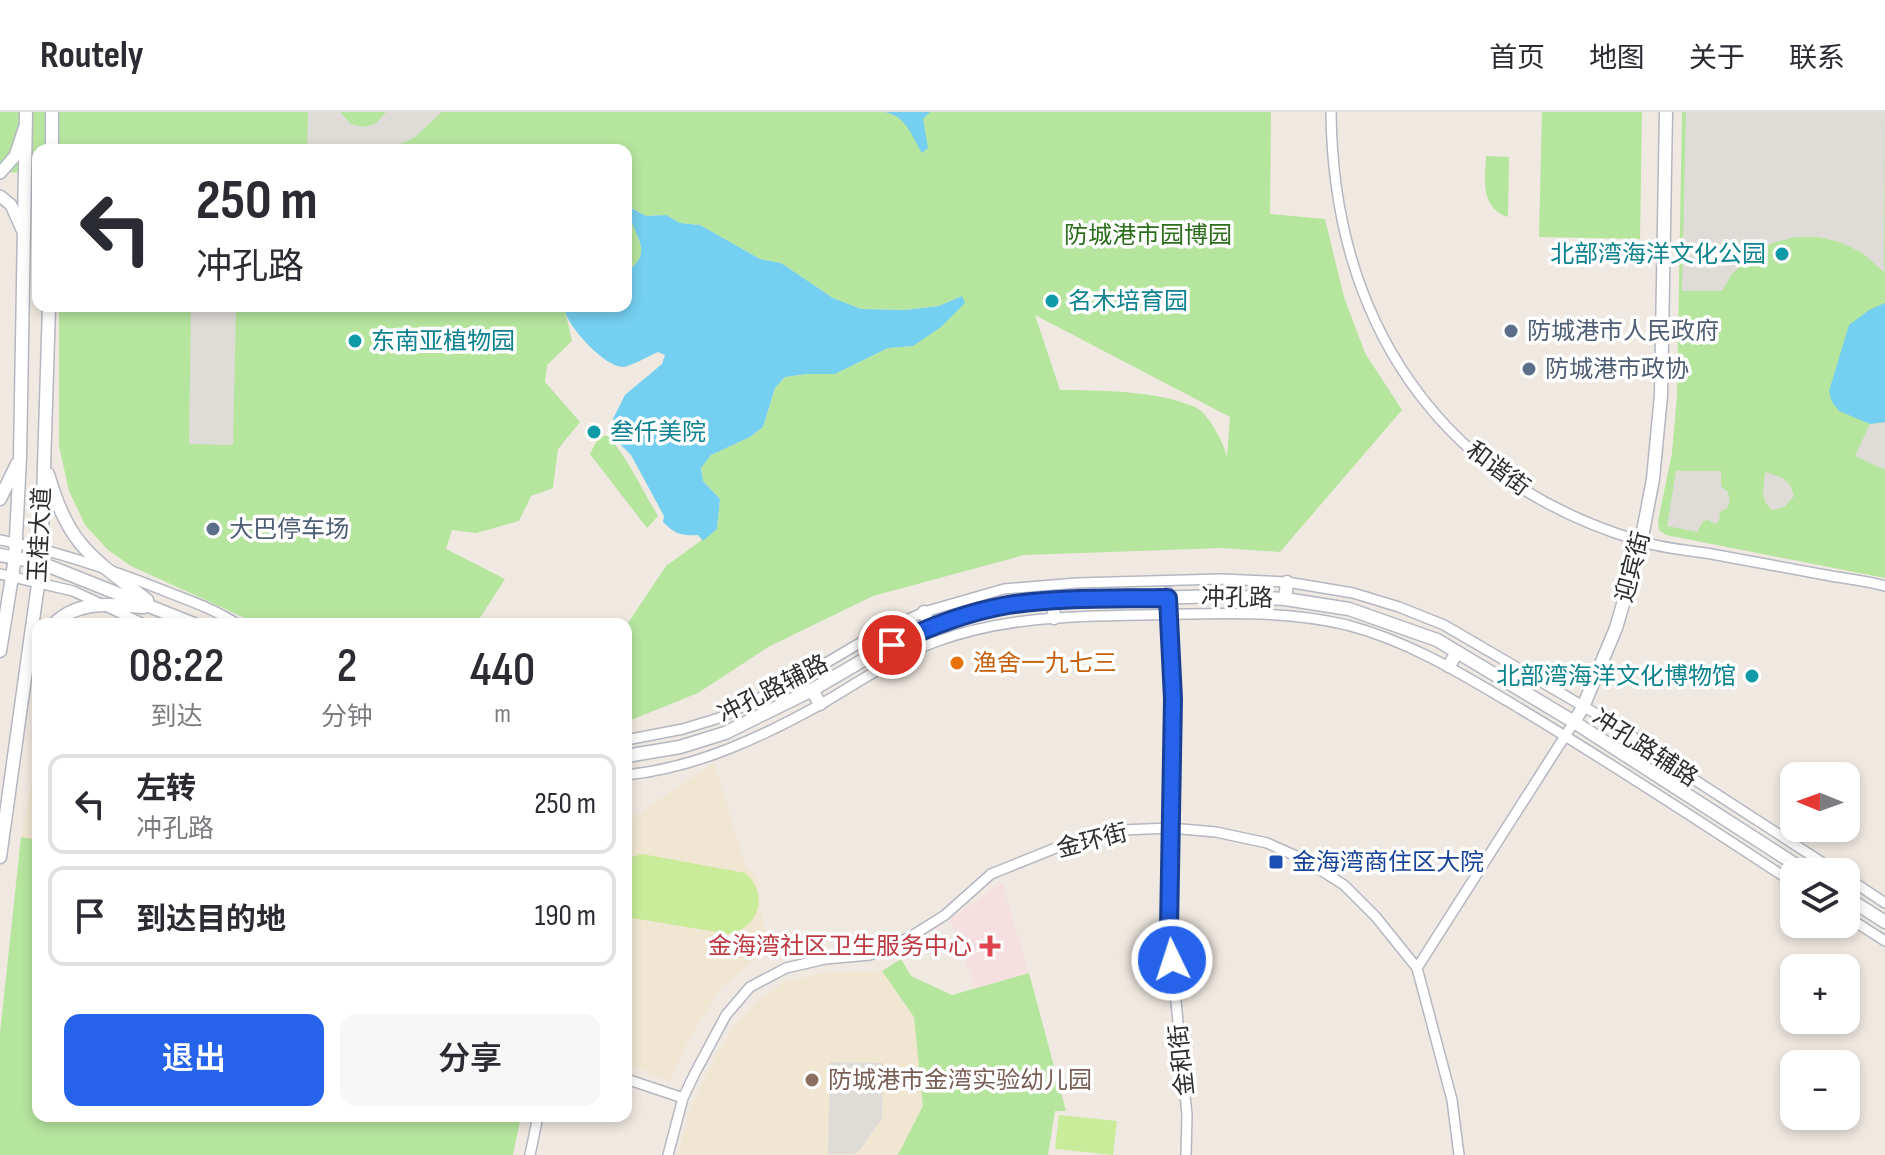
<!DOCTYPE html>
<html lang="zh">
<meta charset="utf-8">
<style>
:root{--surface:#fff;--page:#f7f7f7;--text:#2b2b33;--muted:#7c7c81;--line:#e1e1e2;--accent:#2563eb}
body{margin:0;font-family:"Sofia Sans Condensed","Noto Sans SC",sans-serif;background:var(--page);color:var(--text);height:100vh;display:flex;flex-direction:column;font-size:30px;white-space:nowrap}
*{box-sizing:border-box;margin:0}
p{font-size:26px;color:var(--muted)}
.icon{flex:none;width:44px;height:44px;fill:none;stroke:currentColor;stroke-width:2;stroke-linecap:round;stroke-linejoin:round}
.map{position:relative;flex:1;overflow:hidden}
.panel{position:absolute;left:32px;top:506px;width:600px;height:504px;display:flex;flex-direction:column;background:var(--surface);border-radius:16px;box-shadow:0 4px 12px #0003}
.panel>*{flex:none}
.top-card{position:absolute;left:32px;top:32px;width:600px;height:168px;border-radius:16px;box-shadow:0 4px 12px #0003;background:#fff;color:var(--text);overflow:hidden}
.needle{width:52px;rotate:271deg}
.controls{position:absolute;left:1780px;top:650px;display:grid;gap:16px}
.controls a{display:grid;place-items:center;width:80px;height:80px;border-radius:16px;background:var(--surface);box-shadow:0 4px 12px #0003;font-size:40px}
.pin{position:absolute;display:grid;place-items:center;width:68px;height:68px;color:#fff;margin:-34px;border:4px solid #fff;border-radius:50%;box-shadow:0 2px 8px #0007}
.me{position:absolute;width:88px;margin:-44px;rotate:356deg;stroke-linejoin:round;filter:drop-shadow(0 0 6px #0008)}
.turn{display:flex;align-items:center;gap:28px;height:168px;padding:0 32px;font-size:36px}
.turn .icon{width:104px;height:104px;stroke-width:2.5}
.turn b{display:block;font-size:56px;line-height:68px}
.eta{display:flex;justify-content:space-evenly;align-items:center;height:136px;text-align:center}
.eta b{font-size:48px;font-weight:600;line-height:56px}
.cta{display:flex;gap:16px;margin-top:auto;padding:16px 32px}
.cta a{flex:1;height:92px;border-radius:16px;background:var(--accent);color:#fff;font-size:32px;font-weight:600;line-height:92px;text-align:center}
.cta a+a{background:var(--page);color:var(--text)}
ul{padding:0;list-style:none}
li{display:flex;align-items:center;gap:24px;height:100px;margin:0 16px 12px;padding:0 16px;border:4px solid var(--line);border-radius:16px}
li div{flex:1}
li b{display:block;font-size:30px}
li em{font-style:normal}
header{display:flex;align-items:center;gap:48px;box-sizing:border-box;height:112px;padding:0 40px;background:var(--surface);border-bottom:2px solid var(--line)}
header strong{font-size:38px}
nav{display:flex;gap:44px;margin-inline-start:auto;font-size:28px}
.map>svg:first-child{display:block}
.education{fill:#f0e6d1}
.medical{fill:#f5dfe0}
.green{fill:#b6e59e;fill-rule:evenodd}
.pitch{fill:#c9ec9a}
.plaza{fill:#dfdcd8}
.water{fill:#75cff0}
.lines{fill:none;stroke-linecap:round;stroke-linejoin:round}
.minor-casing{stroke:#b4b7c1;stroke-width:12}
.tertiary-casing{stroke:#b4b7c1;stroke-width:14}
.secondary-casing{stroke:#b4b7c1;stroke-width:15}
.minor{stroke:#fff;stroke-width:9}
.tertiary{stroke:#fff;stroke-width:11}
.secondary{stroke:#fff;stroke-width:12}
.route-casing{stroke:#184099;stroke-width:20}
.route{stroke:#2563eb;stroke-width:14}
.culture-dot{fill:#0f9aa8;stroke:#fff;stroke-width:3}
.service-dot{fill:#5c6f8a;stroke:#fff;stroke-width:3}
.food-dot{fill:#e8710a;stroke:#fff;stroke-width:3}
.transit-dot{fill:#1a4fb4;stroke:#fff;stroke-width:3}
.health-dot{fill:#e0444e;stroke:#fff;stroke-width:3}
.education-dot{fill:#8d6e63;stroke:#fff;stroke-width:3}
.labels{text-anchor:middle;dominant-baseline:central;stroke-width:7;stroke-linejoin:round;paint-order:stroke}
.park-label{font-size:24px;fill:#2c6e1b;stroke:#fff}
.culture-label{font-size:24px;fill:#0d838f;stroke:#fff;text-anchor:start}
.service-label{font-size:24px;fill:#4e5e75;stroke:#fff;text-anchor:start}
.street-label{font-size:24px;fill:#2e2e2e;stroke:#fff}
.food-label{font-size:24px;fill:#c56008;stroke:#fff;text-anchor:start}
.transit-label{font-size:24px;fill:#164399;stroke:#fff;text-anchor:start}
.health-label{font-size:24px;fill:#be3a42;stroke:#fff;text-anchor:end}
.education-label{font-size:24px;fill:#785e54;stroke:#fff;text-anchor:start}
</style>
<header>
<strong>Routely</strong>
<nav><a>首页</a><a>地图</a><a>关于</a><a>联系</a></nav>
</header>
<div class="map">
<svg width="1885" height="1043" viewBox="0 0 1885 1043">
<rect width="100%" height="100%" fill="#efe9e1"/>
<path class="education" d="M38 637V728L21 725Z
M714 651 746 755 753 761 759 772 760 797 770 836 721 875 688 929 669 970 626 950V710Z
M882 859 914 905 923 994 898 1043H678L690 997 717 941 737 911 754 892 785 870 823 861Z"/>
<path class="medical" d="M1002 771 1029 861 975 876 950 807Z"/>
<path class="green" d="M0 0H1271L1270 102 1325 107 1344 185 1365 241 1402 298 1280 440 1222 436 1024 443 873 484 768 535 698 581 626 610V514L666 454 717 417 720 387 703 369 701 356 711 343 750 325 763 315 775 276 785 265 807 262H835L888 236 913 234 962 184 939 194 905 198 861 197 833 186 781 151 760 147 700 113 680 111 666 103 646 104 630 95C627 120 660 137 626 160V38H38V61L0 60ZM1035 203 1230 305 1227 345C1224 332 1209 301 1195 295 1159 279 1099 278 1060 278Z
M1542 0H1642L1640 127 1539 125Z
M1682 0H1885V466L1666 423 1659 418 1658 409 1672 341 1677 284Z
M1486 44 1509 45 1508 105C1480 95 1485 69 1486 44Z
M59 194H569L565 199 572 229 547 253 545 270 580 310 558 337 553 376 531 384 519 409 476 421 452 418 446 437 505 467 476 512H374L342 508 340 512H258L131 454 108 438 85 413 69 379 59 334Z
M599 324H608C629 348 641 376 658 404L647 416 590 342Z
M21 725 38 728V1004H521L513 1043H0V921Z
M901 847 911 864 952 883 1029 861 1066 999H1055L1048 1043H898L923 994 914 905 882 859Z"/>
<path class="pitch" d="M642 742 745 761C769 781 760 816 729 822L626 805V747Z
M1059 1003 1117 1009 1113 1043 1055 1037Z"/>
<path class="plaza" d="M308 0H340L351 12 363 15 375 12 386 0H442L414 26 386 38H307Z
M1686 0H1885L1884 160 1861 140 1840 130 1818 125H1795L1773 131 1754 141 1732 162 1722 179H1682Z
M191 194H236L233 333 189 332Z
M1885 310V358L1855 344 1870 312Z
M1676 359H1721V374L1728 380 1730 388 1727 396 1720 400 1719 409 1716 412 1708 408 1703 409 1697 420 1667 414Z
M1765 360 1783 366 1790 373 1794 384 1784 395 1772 398 1765 390 1763 379Z
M830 950 883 951 882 1006 860 1038 854 1042H828Z"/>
<path class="water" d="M885 0H930L923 7 928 36 922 41C911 23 907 5 885 0Z
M629 95 646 104 666 103 680 111 700 113 760 147 781 151 833 186 861 197 905 198 939 194 962 184 965 191 941 215 913 234 888 236 835 262H807L785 265 775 276 763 315 750 325 711 343 701 356 703 369 720 387 717 417 703 429 698 423C681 424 675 422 663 410L664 404 631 343 618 330 613 307 625 283 662 252 665 243 658 240C648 244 632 254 623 255 605 255 569 216 565 199L569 194H626V160C659 138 628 120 629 95Z
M1885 191V310L1870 312 1839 299 1832 290 1829 279 1849 213 1869 198Z"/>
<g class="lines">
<defs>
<path id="minor" d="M1331 0C1333 207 1437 369 1640 429 1661 436 1684 438 1706 441 1748 449 1789 456 1831 464 1849 467 1868 469 1885 474
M0 428C58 439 115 459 170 481 193 490 216 498 237 512
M0 462 73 479 144 512
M1168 480 1173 587 1169 817 1187 1003 1186 1043
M626 628 683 617 719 606 804 564 870 525 924 500 1004 477 1077 471 1221 467 1287 470 1353 481 1399 495 1444 513 1624 618 1664 648 1837 760
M626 663C696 656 762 625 823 591 859 570 895 545 935 530 1002 505 1072 504 1143 503 1211 502 1279 497 1347 513 1412 530 1467 565 1524 599 1616 654 1705 713 1794 771
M1846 765 1885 791
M1846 804 1885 829
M1417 856 1574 610
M626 967 683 986
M530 1043 538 1004
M668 1043 683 986 695 961 726 903 750 875 786 856 825 847 870 843 910 825 945 803 991 762 1073 729 1122 718 1170 716 1216 720 1267 731 1303 747 1344 773 1376 805 1417 856 1452 988 1459 1043"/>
<path id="tertiary" d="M0 61 15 44 24 17
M0 84 11 93 24 122"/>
<path id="secondary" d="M52 38V0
M48 362C68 433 91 445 147 488
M0 387 17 352
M0 443 41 451 194 512
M1285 487 1287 470
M1053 490 1054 506
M924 500 930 515
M54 512C79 487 112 493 144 495
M892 533 898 547
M0 539 15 446 20 345 26 0
M1449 554 1457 540
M812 578 820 592
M1574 610 1583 595 1616 516 1641 430 1653 367 1661 283 1666 0
M626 644 680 635 725 621 812 578 877 540 930 515 1007 493 1078 488 1221 484 1285 487 1349 497 1437 528 1574 610 1807 760
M0 745 41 451 49 194
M1846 785 1885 810"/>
</defs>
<use href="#minor" class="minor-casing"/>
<use href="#tertiary" class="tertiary-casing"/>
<use href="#secondary" class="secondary-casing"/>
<use href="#minor" class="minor"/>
<use href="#tertiary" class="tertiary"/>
<use href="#secondary" class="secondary"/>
</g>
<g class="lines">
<defs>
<path id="route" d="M892 533C928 515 968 500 1008 493 1060 485 1115 487 1168 486L1173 587 1169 817 1172 848"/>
</defs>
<use href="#route" class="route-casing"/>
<use href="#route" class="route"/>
</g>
<g class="culture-dot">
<circle cx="1782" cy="142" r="8"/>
<circle cx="1052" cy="189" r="8"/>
<circle cx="355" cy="229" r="8"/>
<circle cx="594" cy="320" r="8"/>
<circle cx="1752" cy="564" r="8"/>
</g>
<g class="service-dot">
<circle cx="1511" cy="219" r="8"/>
<circle cx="1529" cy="257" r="8"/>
<circle cx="213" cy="417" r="8"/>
</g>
<circle class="food-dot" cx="957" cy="551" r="8"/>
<rect class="transit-dot" x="1268" y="742" width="16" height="16" rx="4"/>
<path class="health-dot" d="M986 822h8v8h8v8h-8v8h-8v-8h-8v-8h8z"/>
<circle class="education-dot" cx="812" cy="968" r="8"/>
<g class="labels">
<g class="park-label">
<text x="1148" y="123">防城港市园博园</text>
</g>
<g class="culture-label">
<text x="1766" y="142" text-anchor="end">北部湾海洋文化公园</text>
<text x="1068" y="189">名木培育园</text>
<text x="371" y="229">东南亚植物园</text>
<text x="610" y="320">叁仟美院</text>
<text x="1736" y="564" text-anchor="end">北部湾海洋文化博物馆</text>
</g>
<g class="service-label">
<text x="1527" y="219">防城港市人民政府</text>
<text x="1545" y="257">防城港市政协</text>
<text x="229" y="417">大巴停车场</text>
</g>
<g class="street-label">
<text transform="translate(1498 357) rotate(37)">和谐街</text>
<text transform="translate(40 423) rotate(-87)">玉桂大道</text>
<text transform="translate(1633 455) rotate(-75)">迎宾街</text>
<text transform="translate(1237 486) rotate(1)">冲孔路</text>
<text transform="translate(773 577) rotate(-27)">冲孔路辅路</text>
<text transform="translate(1645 636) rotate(33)">冲孔路辅路</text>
<text transform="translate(1092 729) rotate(-14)">金环街</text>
<text transform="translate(1182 948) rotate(-96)">金和街</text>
</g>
<g class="food-label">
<text x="973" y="551">渔舍一九七三</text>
</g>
<g class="transit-label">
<text x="1292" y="750">金海湾商住区大院</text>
</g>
<g class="health-label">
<text x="972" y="834">金海湾社区卫生服务中心</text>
</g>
<g class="education-label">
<text x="828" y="968">防城港市金湾实验幼儿园</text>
</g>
</g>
</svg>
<div class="controls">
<a><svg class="needle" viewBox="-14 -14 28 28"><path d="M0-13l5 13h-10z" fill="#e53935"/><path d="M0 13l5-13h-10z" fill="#7c7c81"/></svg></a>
<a><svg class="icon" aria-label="layers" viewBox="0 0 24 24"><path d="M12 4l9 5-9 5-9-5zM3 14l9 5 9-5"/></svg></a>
<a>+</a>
<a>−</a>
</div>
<div class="pin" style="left:892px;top:533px;background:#d93025"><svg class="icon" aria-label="arrive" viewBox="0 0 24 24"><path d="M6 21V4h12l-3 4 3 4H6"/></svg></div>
<svg class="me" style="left:1172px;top:848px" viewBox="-20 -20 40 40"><circle r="17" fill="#2563eb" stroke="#fff" stroke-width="3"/><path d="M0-11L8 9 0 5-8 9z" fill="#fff"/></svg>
<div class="top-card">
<div class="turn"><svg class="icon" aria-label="left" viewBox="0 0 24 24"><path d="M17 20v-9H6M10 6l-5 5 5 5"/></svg><div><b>250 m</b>冲孔路</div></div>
</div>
<section class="panel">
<div class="eta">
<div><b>08:22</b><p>到达</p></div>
<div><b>2</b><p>分钟</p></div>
<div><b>440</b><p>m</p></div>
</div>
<ul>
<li><svg class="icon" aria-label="left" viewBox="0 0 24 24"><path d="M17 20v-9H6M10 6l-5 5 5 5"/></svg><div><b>左转</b><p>冲孔路</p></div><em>250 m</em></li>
<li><svg class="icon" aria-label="arrive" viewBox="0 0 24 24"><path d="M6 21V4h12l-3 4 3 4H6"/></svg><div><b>到达目的地</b></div><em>190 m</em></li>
</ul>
<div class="cta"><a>退出</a><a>分享</a></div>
</section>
</div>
